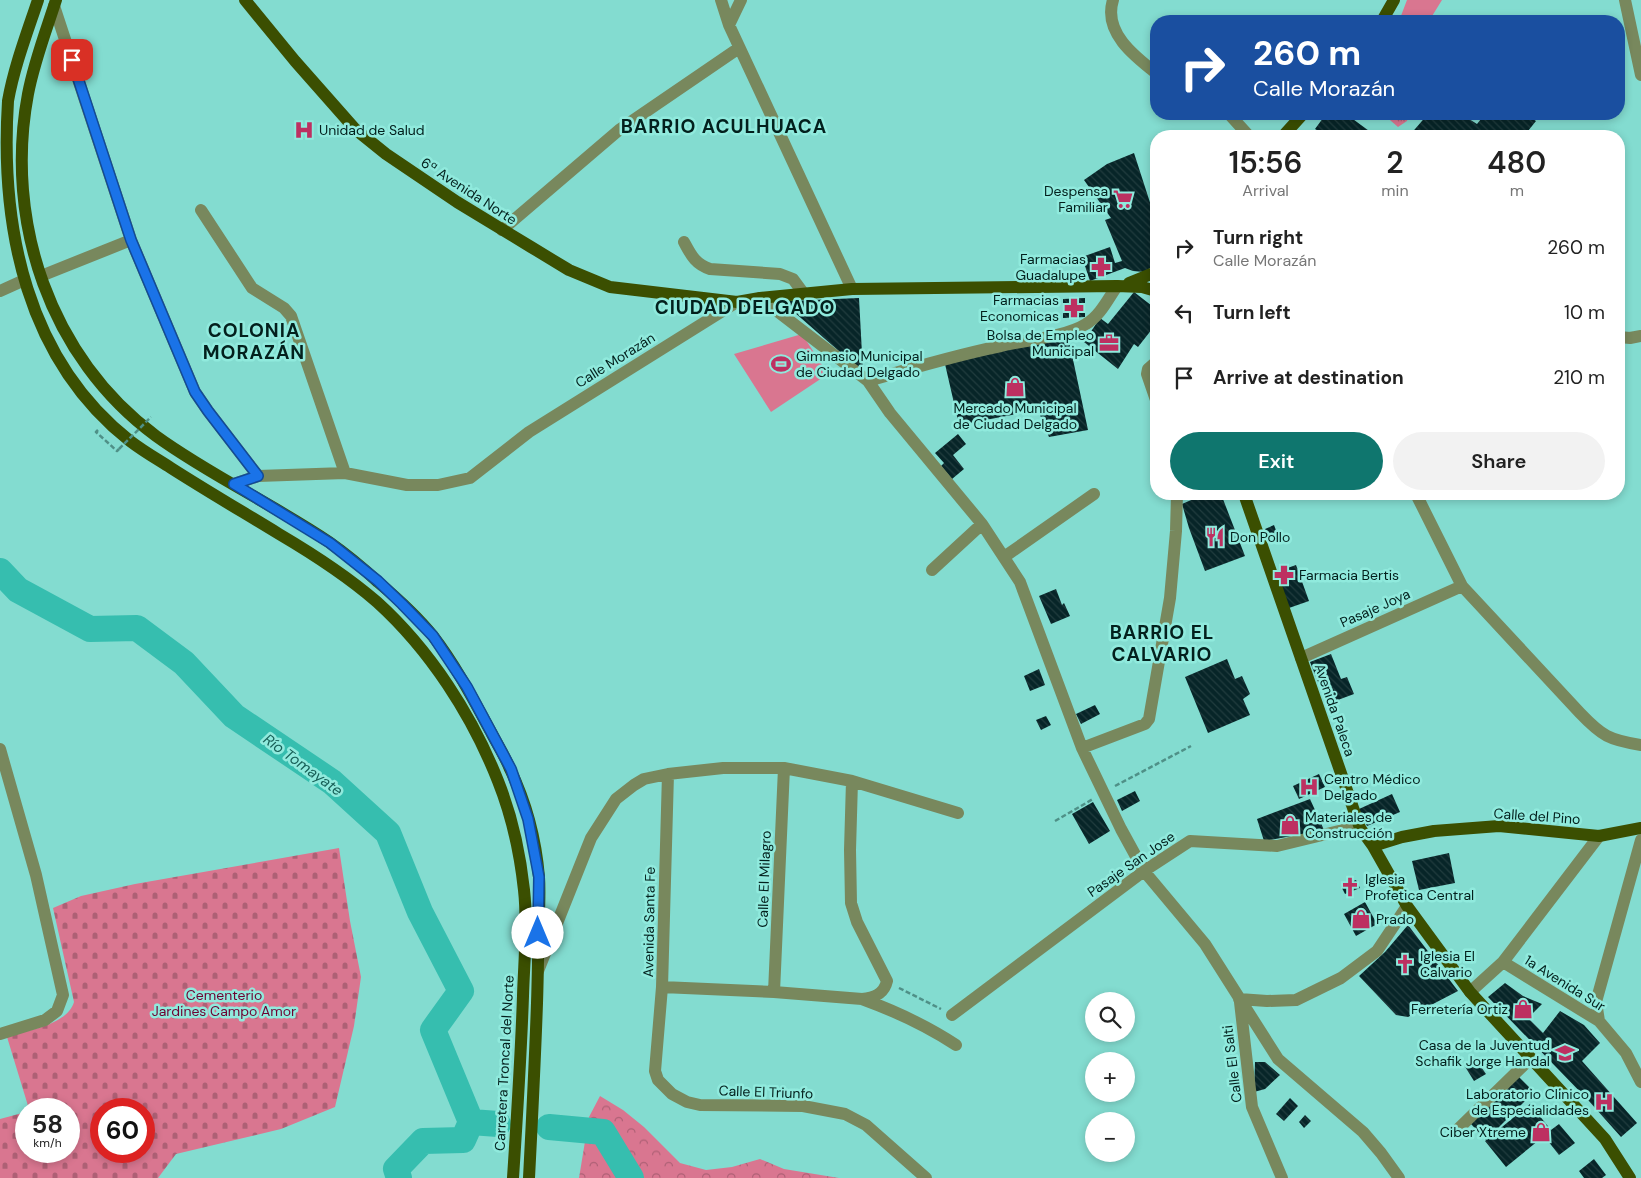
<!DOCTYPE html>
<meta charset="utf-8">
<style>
:root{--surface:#fff;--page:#f2f2f2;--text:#222;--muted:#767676;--accent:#0f766e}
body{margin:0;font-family:"DM Sans",sans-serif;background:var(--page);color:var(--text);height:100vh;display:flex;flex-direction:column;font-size:19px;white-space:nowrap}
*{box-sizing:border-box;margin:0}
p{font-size:16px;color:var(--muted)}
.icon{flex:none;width:28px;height:28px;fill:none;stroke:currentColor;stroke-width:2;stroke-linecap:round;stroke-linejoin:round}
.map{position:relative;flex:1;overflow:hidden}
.panel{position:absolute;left:1150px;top:130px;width:475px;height:370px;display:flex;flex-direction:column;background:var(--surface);border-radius:20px;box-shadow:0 2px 8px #0003}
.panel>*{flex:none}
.top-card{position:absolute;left:1150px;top:15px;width:475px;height:105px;border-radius:20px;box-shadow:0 2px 8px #0003;background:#1a4fa0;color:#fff;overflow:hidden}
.controls{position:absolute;left:1085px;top:992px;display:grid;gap:10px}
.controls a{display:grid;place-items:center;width:50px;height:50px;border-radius:50%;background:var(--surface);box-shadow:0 2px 8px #0003;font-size:25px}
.speed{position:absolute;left:15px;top:1098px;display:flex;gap:10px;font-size:25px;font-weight:700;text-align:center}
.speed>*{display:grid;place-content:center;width:65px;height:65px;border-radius:50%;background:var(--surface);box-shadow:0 2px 8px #0003;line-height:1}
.speed small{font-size:12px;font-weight:400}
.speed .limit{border:8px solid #d22;background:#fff;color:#111}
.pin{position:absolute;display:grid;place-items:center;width:42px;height:42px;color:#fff;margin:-21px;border-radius:10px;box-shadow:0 2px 8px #0006}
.me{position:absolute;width:55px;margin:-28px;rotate:0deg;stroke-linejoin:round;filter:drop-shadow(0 0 4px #0008)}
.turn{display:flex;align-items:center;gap:18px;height:105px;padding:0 20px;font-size:22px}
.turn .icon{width:65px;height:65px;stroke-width:2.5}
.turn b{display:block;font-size:35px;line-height:42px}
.eta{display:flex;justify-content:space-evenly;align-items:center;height:85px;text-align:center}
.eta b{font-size:30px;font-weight:600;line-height:35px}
.primary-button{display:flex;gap:10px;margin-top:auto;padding:10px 20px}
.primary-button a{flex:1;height:58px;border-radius:30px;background:var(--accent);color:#fff;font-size:20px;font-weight:600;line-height:58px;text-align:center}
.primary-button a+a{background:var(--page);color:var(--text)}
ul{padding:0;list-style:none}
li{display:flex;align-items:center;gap:15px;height:65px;padding:0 20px}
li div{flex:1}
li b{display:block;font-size:19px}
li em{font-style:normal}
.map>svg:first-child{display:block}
.grass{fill:url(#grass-tufts)}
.forest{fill:url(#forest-crowns)}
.cemetery{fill:url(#cemetery-stones);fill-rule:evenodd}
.park{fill:#d97690}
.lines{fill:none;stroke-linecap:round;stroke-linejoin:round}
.river{stroke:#36beaf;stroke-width:26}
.building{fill:url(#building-back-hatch)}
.path{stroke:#4f9087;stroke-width:2.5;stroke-dasharray:5 2.5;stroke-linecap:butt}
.minor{stroke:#78885d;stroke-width:12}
.major{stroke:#3b4f01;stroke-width:12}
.path-bridge{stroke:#4f9087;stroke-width:2.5;stroke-dasharray:5 2.5;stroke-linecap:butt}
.route-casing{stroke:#114b97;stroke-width:12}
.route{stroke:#1a73e8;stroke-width:9}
.labels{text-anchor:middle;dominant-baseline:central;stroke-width:5;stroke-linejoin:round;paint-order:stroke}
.poi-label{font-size:14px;fill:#03201d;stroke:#90eadd;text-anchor:start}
.street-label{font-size:14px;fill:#03201d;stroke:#90eadd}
.park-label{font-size:14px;fill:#6e0131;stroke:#90eadd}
.water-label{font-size:15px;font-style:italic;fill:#186058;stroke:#90eadd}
.district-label{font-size:19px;font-weight:bold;letter-spacing:1px;fill:#03201d;stroke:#90eadd}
</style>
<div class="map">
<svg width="1641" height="1178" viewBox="0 0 1641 1178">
<defs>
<pattern id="grass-tufts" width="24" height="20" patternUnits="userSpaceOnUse" patternTransform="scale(1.25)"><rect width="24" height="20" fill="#d97690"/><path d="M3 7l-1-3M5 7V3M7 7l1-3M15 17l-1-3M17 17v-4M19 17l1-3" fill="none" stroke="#ae6075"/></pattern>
<pattern id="forest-crowns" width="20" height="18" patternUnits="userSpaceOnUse" patternTransform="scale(1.25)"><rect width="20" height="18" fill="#d97690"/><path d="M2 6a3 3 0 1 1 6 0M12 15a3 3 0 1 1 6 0" fill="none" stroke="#ae6075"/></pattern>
<pattern id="cemetery-stones" width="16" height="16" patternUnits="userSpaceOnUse" patternTransform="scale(1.25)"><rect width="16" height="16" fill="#d97690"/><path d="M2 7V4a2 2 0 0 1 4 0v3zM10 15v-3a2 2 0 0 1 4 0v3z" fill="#ae6075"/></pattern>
<pattern id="building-back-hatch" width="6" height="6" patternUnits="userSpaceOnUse" patternTransform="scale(1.25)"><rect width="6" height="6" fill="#072528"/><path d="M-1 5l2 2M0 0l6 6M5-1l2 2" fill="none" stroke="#213c3e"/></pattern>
</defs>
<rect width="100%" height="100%" fill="#83dcd0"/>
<path class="grass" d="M1383 114H1409L1407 121 1398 127Z"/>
<path class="forest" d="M600 1096 623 1110 644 1127 680 1163 706 1170 732 1167 760 1159 784 1169 839 1178H579L589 1117Z"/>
<path class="cemetery" d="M339 848 350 921 361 977 354 1026 335 1107 281 1129 176 1154 158 1178H0V1119L26 1112V1151H69V1109H29L7 1037C28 1030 67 1025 74 1002L53 908 81 896 135 884ZM101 1109H144V1151H101Z"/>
<path class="park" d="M1407 0H1442L1429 21H1399Z
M802 334 828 374 771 412 734 354Z"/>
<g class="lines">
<path class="river" d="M0 571 18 590 90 629 137 628 184 663 234 716 332 782 388 833 420 912 461 991 433 1030 471 1122
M471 1122 498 1124
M549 1127 603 1132 631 1178
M399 1178 396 1169 423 1141 463 1140 471 1122"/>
</g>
<path class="building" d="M1326 114H1346L1376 136H1327L1315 129Z
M1428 114H1461L1477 124 1485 114H1525L1536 121 1524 136H1409Z
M1134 153 1156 221V264L1144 272 1133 271 1125 268 1090 281 1082 257 1110 247 1115 263 1122 261 1105 220 1111 218 1084 180 1107 164Z
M1134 292 1156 309V324L1138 347 1134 344 1118 369 1084 342 1100 318 1108 324Z
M859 298 863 372 786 305 789 301Z
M1085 298V317L1063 318V299Z
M1068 336 1088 430 1049 437 1038 410 959 425 945 364Z
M958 434 966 444 953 455 964 469 952 479 941 466 944 463 935 453Z
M1205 494H1221L1245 556 1205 571 1189 528 1182 504Z
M1274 525 1277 533 1267 537 1265 529Z
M1296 565 1309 601 1289 608 1276 572Z
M1056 589 1062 605 1064 603 1070 616 1051 624 1039 596Z
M1331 654 1341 679 1347 677 1354 694 1327 704 1310 662Z
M1227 659 1235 679 1242 676 1250 694 1243 699 1250 715 1208 733 1185 677Z
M1039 669 1045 685 1030 691 1024 676Z
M1095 705 1100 714 1081 724 1076 714Z
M1046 716 1051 725 1041 730 1036 720Z
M1319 774 1325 787 1299 799 1293 786Z
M1135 791 1140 801 1122 811 1117 800Z
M1392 794 1400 812 1367 826 1359 809Z
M1310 799 1324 830 1264 841 1257 819Z
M1093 802 1110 831 1089 844 1072 814Z
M1449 853 1455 883 1419 890 1412 861Z
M1356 880 1360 888 1345 894 1341 886Z
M1365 902 1377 924 1356 936 1344 914Z
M1408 925 1458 991 1408 1017 1396 1015 1359 976 1385 952Z
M1505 983 1523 996 1542 1004 1528 1018 1543 1033 1560 1011 1584 1025 1600 1043 1582 1061 1637 1123 1621 1137 1588 1100 1488 997Z
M1475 1058 1486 1074 1474 1081 1464 1065Z
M1255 1062H1265L1280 1075 1265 1089 1254 1092Z
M1519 1077 1534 1092 1486 1140 1471 1124Z
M1290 1098 1298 1106 1284 1121 1276 1114Z
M1530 1104 1551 1130 1559 1124 1575 1143 1559 1155 1544 1136 1506 1167 1485 1141Z
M1305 1115 1311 1121 1304 1128 1299 1122Z
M1594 1159 1606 1175 1602 1178H1584L1579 1171Z"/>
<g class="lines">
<path class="path" d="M98 430 96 432 117 451 119 449
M1115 786 1191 746
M1055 821 1093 799
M899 988 941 1009"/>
<path class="minor" d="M721 0 729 25 852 289
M1113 0C1103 32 1134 56 1156 73
M1625 0 1641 75
M54 6 131 240 195 392 208 411 258 476
M729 25 741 0
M1229 114 1249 136
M201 210 252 288 284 308 291 316 345 473
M502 230 619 130 739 48
M684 242C691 255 695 264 710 269L780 274 793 279 804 294
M41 276 131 240
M0 291 20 282
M760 298 868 381 890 413 982 524 1020 582 1082 748 1121 829 1144 871 1205 944 1278 1059 1363 1132 1381 1153 1399 1178
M1619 337 1630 338 1641 336
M1156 362 1148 369 1147 374 1156 400
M868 381C912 368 956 355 1001 346 1025 340 1065 337 1086 324 1100 316 1108 299 1117 286
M234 484 258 476 345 473 407 485H438L470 478 529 432 737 302
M1416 494 1462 586 1580 713C1602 736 1609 740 1641 745
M1004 557 1094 494
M932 570 982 524
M1301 658 1462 586
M1082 748 1145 724 1149 719 1170 598 1176 531 1177 494
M0 749 36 875 63 995 57 1011 45 1020 0 1034
M668 774 662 987 655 1071 658 1080 672 1094 687 1102 700 1105 803 1106 845 1114 866 1125 926 1178
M1503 962 1599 1021 1626 1053 1641 1082
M538 971 591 838 616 799 634 785 644 779 668 774 723 768H784L852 781 958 813
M662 987 774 992 862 999C874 998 884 994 887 981L857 922 851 903 850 850 852 781
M774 992 784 768
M1470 992 1503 962 1599 836
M862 999C895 1011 927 1026 956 1045
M1239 999 1267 1001 1296 1000 1341 978 1377 951 1407 906
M1240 1002 1252 1107 1282 1178
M952 1015 1144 871 1190 841 1277 846 1343 830 1360 828
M1599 1021 1596 1002 1641 840
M1455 1132 1531 1058"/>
<path class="major" d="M38 0C27 33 14 67 8 101 0 229 27 360 130 441 143 451 157 459 171 468 207 491 243 512 279 534 313 554 347 576 377 602 430 650 472 715 498 781 512 816 520 853 524 890 528 925 524 961 523 996 521 1056 517 1117 513 1178
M56 0C46 31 34 62 28 94 4 221 50 358 156 436 211 476 273 504 329 542 346 554 363 568 378 582 397 598 417 616 433 636 456 666 473 699 491 732 497 744 505 756 510 769 526 802 536 841 539 877 540 891 539 905 539 919 538 947 538 975 537 1003 535 1061 532 1120 529 1178
M245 0 295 61 355 129 386 154 457 202 531 247 569 270 610 287 737 302 760 298 852 289 1117 286 1142 287 1156 291
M1382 21 1394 0
M1283 136 1303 114
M1129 283 1156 272
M1244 494 1360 828 1373 846 1407 906 1470 992 1605 1139 1630 1178
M1373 846 1402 837 1434 831 1499 826 1599 836 1641 828"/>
<path class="path-bridge" d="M119 449 151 417"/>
</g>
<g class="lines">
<defs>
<path id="route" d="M72 60 131 240 195 392 208 411 258 476 234 484 330 543 378 581 402 604 433 636 467 687 511 769 528 819 539 877 538 933"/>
</defs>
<use href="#route" class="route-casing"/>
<use href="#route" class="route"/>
</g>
<defs>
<symbol id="hospital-bare" viewBox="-9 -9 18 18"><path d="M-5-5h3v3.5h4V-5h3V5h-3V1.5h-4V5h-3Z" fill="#bd3061" stroke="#90eadd" stroke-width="2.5" paint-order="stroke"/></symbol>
<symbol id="supermarket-bare" viewBox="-9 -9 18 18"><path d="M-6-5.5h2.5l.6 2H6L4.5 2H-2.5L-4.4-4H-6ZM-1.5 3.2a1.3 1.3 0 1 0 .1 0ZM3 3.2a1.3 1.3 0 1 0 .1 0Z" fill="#bd3061" stroke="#90eadd" stroke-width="2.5" paint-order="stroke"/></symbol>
<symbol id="pharmacy-bare" viewBox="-9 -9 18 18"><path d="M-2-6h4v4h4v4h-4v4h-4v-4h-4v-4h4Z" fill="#bd3061" stroke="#90eadd" stroke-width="2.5" paint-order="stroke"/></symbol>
<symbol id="office-bare" viewBox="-9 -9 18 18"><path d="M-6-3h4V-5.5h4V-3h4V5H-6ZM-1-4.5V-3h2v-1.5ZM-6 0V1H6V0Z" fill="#bd3061" stroke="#90eadd" stroke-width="2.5" paint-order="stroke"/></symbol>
<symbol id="stadium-bare" viewBox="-9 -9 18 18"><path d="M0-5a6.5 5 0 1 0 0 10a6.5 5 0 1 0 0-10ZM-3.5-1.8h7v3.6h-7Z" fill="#bd3061" stroke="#90eadd" stroke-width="2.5" paint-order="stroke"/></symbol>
<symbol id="shop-bare" viewBox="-9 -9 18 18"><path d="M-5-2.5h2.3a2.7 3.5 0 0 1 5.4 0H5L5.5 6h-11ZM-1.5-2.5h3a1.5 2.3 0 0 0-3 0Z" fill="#bd3061" stroke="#90eadd" stroke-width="2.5" paint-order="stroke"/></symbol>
<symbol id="restaurant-bare" viewBox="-9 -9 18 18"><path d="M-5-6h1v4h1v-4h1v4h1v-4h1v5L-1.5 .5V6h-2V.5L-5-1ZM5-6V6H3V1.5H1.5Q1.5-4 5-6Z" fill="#bd3061" stroke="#90eadd" stroke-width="2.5" paint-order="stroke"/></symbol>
<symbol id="church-bare" viewBox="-9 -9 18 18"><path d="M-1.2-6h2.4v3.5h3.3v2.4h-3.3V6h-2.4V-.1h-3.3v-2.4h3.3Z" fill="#bd3061" stroke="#90eadd" stroke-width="2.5" paint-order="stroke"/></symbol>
<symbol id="school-bare" viewBox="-9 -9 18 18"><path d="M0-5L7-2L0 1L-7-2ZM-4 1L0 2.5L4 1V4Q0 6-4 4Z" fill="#bd3061" stroke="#90eadd" stroke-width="2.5" paint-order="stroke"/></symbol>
</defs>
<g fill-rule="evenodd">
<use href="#hospital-bare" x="290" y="116" width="28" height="28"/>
<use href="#supermarket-bare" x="1109" y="185" width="28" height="28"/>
<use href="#pharmacy-bare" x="1087" y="253" width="28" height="28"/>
<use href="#pharmacy-bare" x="1060" y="294" width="28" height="28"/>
<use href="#office-bare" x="1095" y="329" width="28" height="28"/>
<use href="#stadium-bare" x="767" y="350" width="28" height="28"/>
<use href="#shop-bare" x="1001" y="373" width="28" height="28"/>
<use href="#restaurant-bare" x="1201" y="523" width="28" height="28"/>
<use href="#pharmacy-bare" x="1270" y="561" width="28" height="28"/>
<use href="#hospital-bare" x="1295" y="773" width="28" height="28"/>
<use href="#shop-bare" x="1276" y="811" width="28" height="28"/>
<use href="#church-bare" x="1336" y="873" width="28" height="28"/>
<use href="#shop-bare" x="1347" y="905" width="28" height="28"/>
<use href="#church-bare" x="1391" y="950" width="28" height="28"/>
<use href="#shop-bare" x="1509" y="995" width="28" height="28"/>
<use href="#school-bare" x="1551" y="1039" width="28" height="28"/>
<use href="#hospital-bare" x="1590" y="1088" width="28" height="28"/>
<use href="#shop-bare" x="1527" y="1118" width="28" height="28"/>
</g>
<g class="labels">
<g class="poi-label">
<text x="319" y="130">Unidad de Salud</text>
<text x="1108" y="191" text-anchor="end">Despensa<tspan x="1108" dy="16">Familiar</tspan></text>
<text x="1086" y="259" text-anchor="end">Farmacias<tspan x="1086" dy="16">Guadalupe</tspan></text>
<text x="1059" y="300" text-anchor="end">Farmacias<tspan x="1059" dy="16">Economicas</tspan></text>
<text x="1094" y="335" text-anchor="end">Bolsa de Empleo<tspan x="1094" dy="16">Municipal</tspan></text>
<text x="796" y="356">Gimnasio Municipal<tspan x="796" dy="16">de Ciudad Delgado</tspan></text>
<text x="1015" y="408" text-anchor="middle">Mercado Municipal<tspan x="1015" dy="16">de Ciudad Delgado</tspan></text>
<text x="1230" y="537">Don Pollo</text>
<text x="1299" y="575">Farmacia Bertis</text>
<text x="1324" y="779">Centro Médico<tspan x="1324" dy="16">Delgado</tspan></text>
<text x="1305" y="817">Materiales de<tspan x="1305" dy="16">Construcción</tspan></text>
<text x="1365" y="879">Iglesia<tspan x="1365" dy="16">Profetica Central</tspan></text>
<text x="1376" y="919">Prado</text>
<text x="1420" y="956">Iglesia El<tspan x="1420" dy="16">Calvario</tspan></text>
<text x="1508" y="1009" text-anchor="end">Ferretería Ortiz</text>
<text x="1550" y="1045" text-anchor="end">Casa de la Juventud<tspan x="1550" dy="16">Schafik Jorge Handal</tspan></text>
<text x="1589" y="1094" text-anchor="end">Laboratorio Clinico<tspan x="1589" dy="16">de Especialidades</tspan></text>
<text x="1526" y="1132" text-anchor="end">Ciber Xtreme</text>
</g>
<g class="street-label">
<text transform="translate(469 191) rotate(33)">6ª Avenida Norte</text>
<text transform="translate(615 360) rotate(-32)">Calle Morazán</text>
<text transform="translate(1375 608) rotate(-24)">Pasaje Joya</text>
<text transform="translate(1335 710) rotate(71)">Avenida Paleca</text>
<text transform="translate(1537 816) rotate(4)">Calle del Pino</text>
<text transform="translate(1131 864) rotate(-35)">Pasaje San Jose</text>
<text transform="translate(764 879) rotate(-88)">Calle El Milagro</text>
<text transform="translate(649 922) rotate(-89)">Avenida Santa Fe</text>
<text transform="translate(1565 983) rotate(32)">1a Avenida Sur</text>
<text transform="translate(504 1063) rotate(-87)">Carretera Troncal del Norte</text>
<text transform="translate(1232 1064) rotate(-97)">Calle El Salti</text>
<text transform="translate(766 1092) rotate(2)">Calle El Triunfo</text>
</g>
<g class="park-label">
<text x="224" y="995">Cementerio<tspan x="224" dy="16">Jardines Campo Amor</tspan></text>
</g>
<g class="water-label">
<text transform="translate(303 765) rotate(36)">Río Tomayate</text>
</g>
<g class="district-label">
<text x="724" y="126">BARRIO ACULHUACA</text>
<text x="745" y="307">CIUDAD DELGADO</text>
<text x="254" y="330">COLONIA<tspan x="254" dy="22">MORAZÁN</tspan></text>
<text x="1162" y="632">BARRIO EL<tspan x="1162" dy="22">CALVARIO</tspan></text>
</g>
</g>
</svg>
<div class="controls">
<a><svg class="icon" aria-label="search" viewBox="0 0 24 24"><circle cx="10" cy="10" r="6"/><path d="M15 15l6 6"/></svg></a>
<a>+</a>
<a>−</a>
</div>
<div class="speed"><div>58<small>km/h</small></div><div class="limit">60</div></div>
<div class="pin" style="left:72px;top:60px;background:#d93025"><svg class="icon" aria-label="arrive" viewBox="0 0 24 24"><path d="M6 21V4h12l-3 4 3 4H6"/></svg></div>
<svg class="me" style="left:538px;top:933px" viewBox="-20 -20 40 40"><circle r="19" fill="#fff"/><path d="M0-13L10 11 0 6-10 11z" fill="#1a73e8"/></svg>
<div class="top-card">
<div class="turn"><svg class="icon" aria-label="right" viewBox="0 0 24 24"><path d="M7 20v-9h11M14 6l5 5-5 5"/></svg><div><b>260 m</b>Calle Morazán</div></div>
</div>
<section class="panel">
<div class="eta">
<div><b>15:56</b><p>Arrival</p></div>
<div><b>2</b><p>min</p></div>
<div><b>480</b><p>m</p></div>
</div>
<ul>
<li><svg class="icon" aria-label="right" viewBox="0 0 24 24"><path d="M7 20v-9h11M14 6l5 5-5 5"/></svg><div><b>Turn right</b><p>Calle Morazán</p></div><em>260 m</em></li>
<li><svg class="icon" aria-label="left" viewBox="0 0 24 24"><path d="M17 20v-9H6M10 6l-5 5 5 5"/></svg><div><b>Turn left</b></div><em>10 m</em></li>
<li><svg class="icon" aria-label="arrive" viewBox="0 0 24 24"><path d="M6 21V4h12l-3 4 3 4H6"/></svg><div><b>Arrive at destination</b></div><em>210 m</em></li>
</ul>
<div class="primary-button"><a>Exit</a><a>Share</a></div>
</section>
</div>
